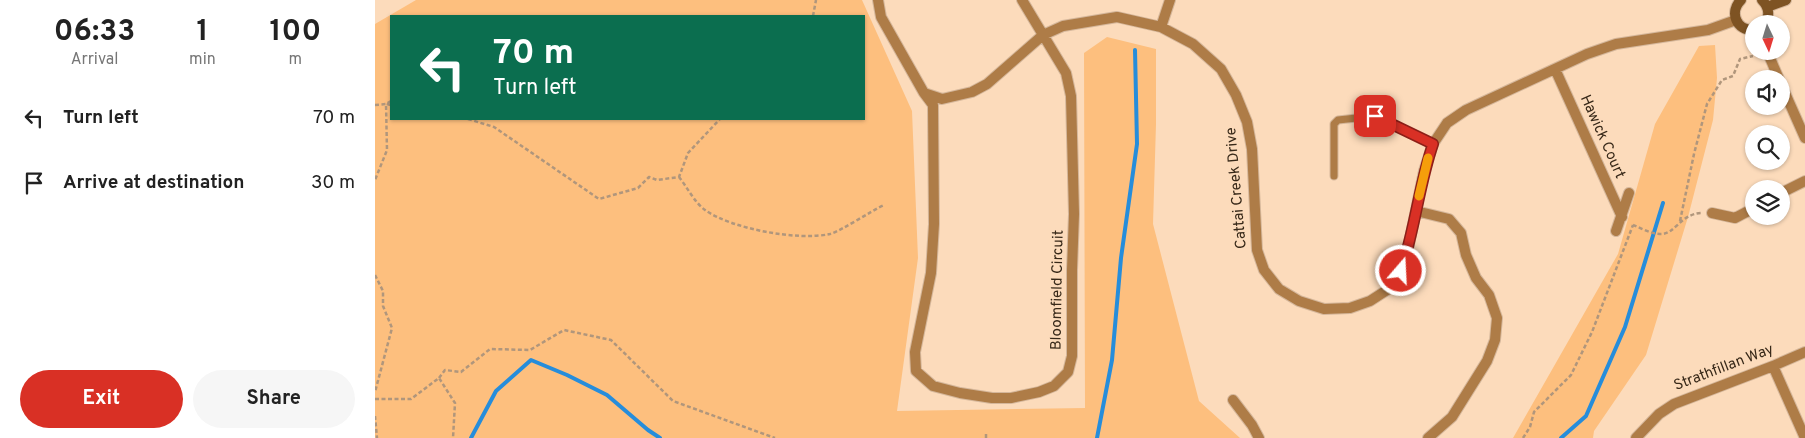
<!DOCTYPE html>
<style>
:root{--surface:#fff;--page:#f6f6f6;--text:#222;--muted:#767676;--accent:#d93025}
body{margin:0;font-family:Overpass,sans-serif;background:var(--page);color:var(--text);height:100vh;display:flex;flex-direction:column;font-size:19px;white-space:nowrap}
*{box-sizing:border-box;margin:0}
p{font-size:16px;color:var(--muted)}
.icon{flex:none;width:28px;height:28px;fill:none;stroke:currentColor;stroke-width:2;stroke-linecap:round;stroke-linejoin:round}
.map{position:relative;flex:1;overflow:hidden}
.drawer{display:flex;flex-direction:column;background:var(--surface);width:375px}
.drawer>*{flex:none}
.top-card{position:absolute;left:15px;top:15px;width:475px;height:105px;border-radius:0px;box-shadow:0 1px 4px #0004;background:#0b6e4f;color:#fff;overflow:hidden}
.needle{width:32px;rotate:176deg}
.tools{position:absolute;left:1370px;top:15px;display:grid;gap:10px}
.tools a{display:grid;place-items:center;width:45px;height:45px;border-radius:50%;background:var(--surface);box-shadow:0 1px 4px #0004;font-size:25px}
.pin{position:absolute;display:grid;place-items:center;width:42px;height:42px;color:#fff;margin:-21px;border-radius:10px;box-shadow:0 2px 8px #0006}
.me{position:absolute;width:55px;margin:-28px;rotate:19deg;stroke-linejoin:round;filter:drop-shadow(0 0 4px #0008)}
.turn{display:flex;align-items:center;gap:18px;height:105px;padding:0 20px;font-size:22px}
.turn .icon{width:65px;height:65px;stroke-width:2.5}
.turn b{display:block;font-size:35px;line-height:42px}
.eta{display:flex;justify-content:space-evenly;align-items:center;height:85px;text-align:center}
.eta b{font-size:30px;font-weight:700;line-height:35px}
.button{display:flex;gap:10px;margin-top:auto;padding:10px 20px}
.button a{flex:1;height:58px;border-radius:30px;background:var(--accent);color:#fff;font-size:20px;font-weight:700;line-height:58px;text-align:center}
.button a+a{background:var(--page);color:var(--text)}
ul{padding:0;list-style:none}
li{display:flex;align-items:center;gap:15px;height:65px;padding:0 20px}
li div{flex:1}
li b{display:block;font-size:19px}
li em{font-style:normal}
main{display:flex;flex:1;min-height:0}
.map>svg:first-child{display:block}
.green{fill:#fdbf7e;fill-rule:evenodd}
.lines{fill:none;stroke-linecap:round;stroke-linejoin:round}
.stream{stroke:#268ddb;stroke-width:4}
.lane-casing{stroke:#d5b79b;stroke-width:9}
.street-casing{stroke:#d5b79b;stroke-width:12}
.secondary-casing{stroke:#d5b79b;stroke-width:12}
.path{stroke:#b0967c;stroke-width:2.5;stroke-dasharray:4 2.5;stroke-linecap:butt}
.lane{stroke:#ae7c47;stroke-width:7}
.street{stroke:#ae7c47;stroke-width:10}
.secondary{stroke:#7e5323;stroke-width:10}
.route-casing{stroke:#8d1f18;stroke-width:12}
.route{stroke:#d93025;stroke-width:9}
.slow{stroke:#f59e0b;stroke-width:9}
.labels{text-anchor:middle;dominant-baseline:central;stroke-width:4;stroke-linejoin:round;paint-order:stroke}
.street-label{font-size:15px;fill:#382919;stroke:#fcdbbb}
</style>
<main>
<section class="drawer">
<div class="eta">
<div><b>06:33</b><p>Arrival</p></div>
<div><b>1</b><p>min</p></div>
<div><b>100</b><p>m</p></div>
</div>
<ul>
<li><svg class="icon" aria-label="left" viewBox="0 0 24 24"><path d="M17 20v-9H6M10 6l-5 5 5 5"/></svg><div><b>Turn left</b></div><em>70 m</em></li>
<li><svg class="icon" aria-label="arrive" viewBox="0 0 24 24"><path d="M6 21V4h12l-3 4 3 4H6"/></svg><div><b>Arrive at destination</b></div><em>30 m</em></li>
</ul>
<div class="button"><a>Exit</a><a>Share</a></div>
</section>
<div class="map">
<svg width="1430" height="438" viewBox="0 0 1430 438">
<rect width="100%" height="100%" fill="#fcdbbb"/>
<path class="green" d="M41 0H487L537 111 543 258 522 411 710 408 709 53 732 37 781 49V124L778 224 824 401 865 438H0V24ZM16 16H489V119H16Z
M1340 45 1342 78 1338 120 1313 217 1271 355 1219 431 1218 438H1138L1243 254 1280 124 1324 46Z"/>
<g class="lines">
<path class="stream" d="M96 438 121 391 156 360 192 375 232 395 273 430 285 438
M722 438 737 360 746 258 762 144 760 50
M1186 438 1211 416 1250 327 1288 203"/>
<defs>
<path id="lane" d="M959 176V124L963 120 1000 116 1058 144"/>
<path id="street" d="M503 0 506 17 549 93 567 99 597 92 612 84 668 35 688 26 742 17 786 27 818 44 846 69 861 95 872 122 877 149 882 250 889 270 904 289 924 301 949 309 975 308 995 301 1012 290 1026 271 1033 249 1049 171 1058 144 1072 123 1091 110 1212 54 1241 44 1333 30 1361 20
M786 27 795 0
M1392 51 1404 79
M1180 69 1247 217
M1406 84 1430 138
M549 93 558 105 559 224 556 273 540 352 541 371 558 386 585 393 617 398H636L664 392 679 386 693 372 697 356V270L699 214 696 96 691 73 647 0
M1406 193 1430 181
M1041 211 1074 219 1086 233 1091 255 1101 278 1114 295 1122 318 1120 340 1112 361 1077 417 1053 438
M1337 213 1360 218 1379 208
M1241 231 1254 193
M1398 366 1430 438
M858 400 877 425 884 438
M1261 438 1284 414 1299 404 1398 366 1430 352"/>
<path id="secondary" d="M1366 0C1354 12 1361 31 1379 30
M1387 0C1394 7 1395 16 1390 24
M1392 7 1411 0"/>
</defs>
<use href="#lane" class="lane-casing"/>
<use href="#street" class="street-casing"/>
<use href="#secondary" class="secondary-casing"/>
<path class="path" d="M438 16 441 0
M16 101 11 104 16 105
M0 105 11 104 12 150 0 180
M93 119 119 127 224 199 263 188 274 177 282 180 304 177 313 153 345 119
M304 177C312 187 320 203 330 210 357 229 423 241 455 234 466 231 496 211 509 205
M1305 221 1319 154 1332 104 1347 80 1358 76 1365 59 1378 56
M1258 225C1266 228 1276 234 1285 234 1300 235 1305 214 1326 213
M0 275 8 291V306L17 328 0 392
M64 378 70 370 86 372 115 349 155 350 189 330 236 340 298 401 400 438
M0 399H36L64 378 80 403 78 438
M0 416 2 438
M611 434V438
M1148 438 1155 427 1159 412 1196 375 1217 332 1258 225"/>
<use href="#lane" class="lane"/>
<use href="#street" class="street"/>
<use href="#secondary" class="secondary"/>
</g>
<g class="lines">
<defs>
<path id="route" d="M1000 116 1058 144C1044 185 1040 229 1026 271"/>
</defs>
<use href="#route" class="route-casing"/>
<use href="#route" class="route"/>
<path class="slow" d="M1044 196 1053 158"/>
</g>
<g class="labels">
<g class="street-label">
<text transform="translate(1227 137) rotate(66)">Hawick Court</text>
<text transform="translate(862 188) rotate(-95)">Cattai Creek Drive</text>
<text transform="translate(683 290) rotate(-89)">Bloomfield Circuit</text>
<text transform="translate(1349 368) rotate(-21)">Strathfillan Way</text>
</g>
</g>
</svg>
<div class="tools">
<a><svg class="needle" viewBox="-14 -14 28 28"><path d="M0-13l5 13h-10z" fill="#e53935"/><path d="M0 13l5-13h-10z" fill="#767676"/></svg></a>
<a><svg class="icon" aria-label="sound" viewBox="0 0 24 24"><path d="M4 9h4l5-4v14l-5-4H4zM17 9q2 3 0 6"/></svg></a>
<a><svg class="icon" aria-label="search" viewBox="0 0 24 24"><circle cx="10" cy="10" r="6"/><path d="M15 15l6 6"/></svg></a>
<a><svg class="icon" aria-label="layers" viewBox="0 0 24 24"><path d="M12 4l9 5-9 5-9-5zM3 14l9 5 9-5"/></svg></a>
</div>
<div class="pin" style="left:1000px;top:116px;background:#d93025"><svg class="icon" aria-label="arrive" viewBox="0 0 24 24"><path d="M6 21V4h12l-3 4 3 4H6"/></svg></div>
<svg class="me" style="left:1026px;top:271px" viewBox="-20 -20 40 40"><circle r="17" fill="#d93025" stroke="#fff" stroke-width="3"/><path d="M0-11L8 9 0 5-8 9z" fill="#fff"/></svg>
<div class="top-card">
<div class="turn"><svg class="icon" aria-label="left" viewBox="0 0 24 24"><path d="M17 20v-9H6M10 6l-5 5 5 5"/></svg><div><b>70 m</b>Turn left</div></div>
</div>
</div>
</main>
